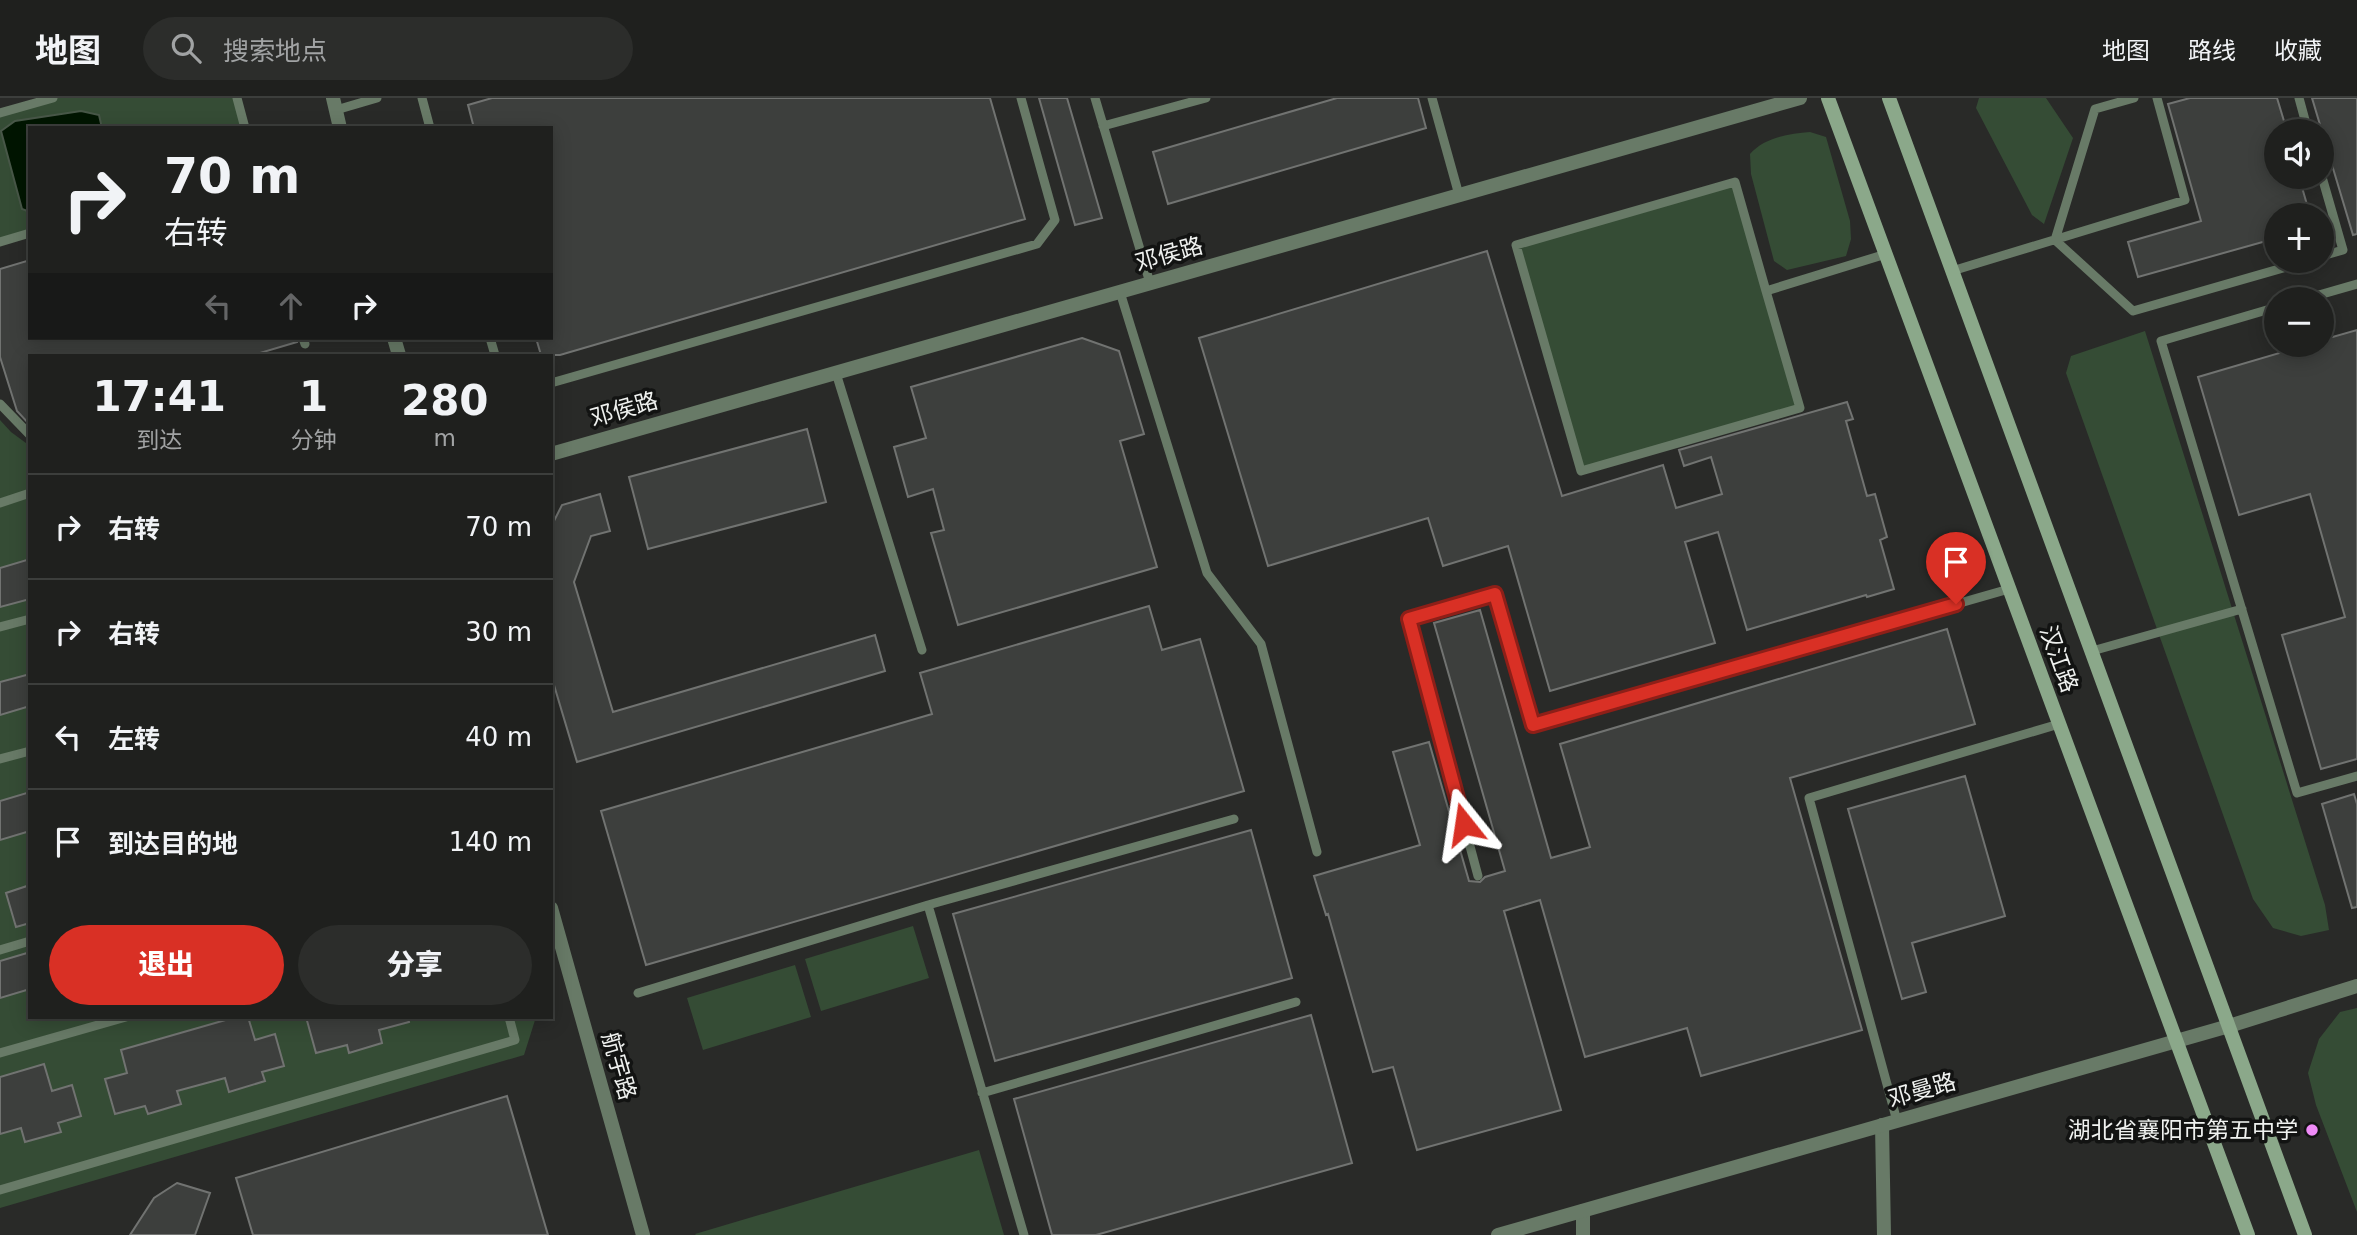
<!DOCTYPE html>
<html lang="zh">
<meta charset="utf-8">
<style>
:root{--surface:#1f201e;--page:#2c2d2b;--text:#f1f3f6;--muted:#a1a3a4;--line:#3c3e3c;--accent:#d93025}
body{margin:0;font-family:"DejaVu Sans","Noto Sans SC",sans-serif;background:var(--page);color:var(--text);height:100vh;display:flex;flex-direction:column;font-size:26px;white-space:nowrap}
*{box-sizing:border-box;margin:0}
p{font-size:23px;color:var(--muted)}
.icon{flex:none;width:38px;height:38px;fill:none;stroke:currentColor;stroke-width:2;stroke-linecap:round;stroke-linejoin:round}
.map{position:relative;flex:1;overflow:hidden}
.drawer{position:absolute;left:28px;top:256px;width:525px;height:665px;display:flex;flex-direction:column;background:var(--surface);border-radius:0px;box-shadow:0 4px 18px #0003,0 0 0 2px var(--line)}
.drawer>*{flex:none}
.hud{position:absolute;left:28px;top:28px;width:525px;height:214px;border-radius:0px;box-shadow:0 4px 18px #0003,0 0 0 2px var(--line);background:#1f201e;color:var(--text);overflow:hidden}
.tools{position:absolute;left:2264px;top:21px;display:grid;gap:14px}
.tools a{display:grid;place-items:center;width:70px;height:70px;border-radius:50%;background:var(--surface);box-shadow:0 4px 18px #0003,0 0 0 2px var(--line);font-size:35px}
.pin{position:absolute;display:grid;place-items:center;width:60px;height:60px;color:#fff;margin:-72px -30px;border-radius:50% 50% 50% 0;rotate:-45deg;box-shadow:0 0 7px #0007}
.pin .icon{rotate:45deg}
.me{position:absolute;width:77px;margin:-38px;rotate:345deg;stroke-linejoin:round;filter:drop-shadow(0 0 5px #0008)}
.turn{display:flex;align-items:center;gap:24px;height:147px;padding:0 21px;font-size:32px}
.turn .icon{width:91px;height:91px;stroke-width:2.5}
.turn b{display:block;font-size:49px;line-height:60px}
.lanes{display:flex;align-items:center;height:66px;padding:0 21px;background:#0003;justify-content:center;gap:35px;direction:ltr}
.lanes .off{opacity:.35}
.eta{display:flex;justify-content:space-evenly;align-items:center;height:119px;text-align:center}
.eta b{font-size:42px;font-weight:800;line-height:49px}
.cta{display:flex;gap:14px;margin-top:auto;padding:14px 21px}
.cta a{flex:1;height:80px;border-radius:42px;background:var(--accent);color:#fff;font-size:28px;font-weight:800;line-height:80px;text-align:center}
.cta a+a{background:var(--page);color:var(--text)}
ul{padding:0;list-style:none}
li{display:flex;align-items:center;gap:21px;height:105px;padding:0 21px;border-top:2px solid var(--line)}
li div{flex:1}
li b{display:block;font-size:26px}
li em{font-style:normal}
header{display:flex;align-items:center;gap:42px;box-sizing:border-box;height:98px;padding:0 35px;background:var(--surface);border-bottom:2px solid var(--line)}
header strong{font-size:33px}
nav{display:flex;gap:38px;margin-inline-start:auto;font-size:24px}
.search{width:490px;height:63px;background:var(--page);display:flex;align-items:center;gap:18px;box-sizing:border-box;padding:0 24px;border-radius:38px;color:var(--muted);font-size:26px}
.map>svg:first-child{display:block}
.green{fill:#354c35}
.water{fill:#001500;stroke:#485748;stroke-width:2}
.building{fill:#3d3f3d;stroke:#717371;stroke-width:2}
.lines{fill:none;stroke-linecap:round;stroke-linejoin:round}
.service{stroke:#687a67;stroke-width:9}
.minor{stroke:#687a67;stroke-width:14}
.tertiary{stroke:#687a67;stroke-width:14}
.secondary{stroke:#8ba88a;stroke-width:14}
.route-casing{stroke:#8d1f18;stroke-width:18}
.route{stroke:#d93025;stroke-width:12}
.poi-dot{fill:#ef8bf7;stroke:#121312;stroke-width:2.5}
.labels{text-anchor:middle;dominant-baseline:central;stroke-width:7;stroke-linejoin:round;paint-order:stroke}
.street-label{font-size:23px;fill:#eff1ef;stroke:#121312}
.poi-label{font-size:23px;fill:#eff1ef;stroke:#121312;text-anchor:end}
</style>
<header>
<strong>地图</strong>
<div class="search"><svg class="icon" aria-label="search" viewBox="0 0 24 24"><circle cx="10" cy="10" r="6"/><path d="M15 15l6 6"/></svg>搜索地点</div>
<nav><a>地图</a><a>路线</a><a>收藏</a></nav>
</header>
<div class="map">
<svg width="2357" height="1137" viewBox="0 0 2357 1137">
<rect width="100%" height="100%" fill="#292a28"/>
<path class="green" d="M53 0H237L245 30H30V135L0 144V15Z
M1979 0H2046L2073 40 2044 126 2032 117 1976 10Z
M1810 34 1826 39 1850 123 1851 141 1846 158 1787 172 1774 163 1751 76 1750 56C1765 39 1789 36 1810 34Z
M1735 84 1800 310 1581 373 1516 147Z
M2145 233 2325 807 2329 832 2301 838 2273 830 2253 801 2066 275 2071 258Z
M0 322 11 334 30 348V919H536L524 957 0 1110Z
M913 828 929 880 821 913 805 861Z
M795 867 811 919 703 952 687 900Z
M2357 910V1114L2316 1007 2308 975 2319 941 2340 914Z
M979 1052 1004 1137H696L695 1136Z"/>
<path class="water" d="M81 13 99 17 102 30H30V114L22 111 1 33 15 23Z"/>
<path class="building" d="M492 0H990L1025 121 560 257H541L536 240H551V30H474L468 7Z
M1039 0H1067L1102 120 1075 127Z
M1337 0H1418L1426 30 1168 106 1153 54Z
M2190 0H2277L2287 33H2277V79H2299L2310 117H2277V140L2138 179 2128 144 2201 123 2168 6Z
M2312 0H2357V136L2353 137Z
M1487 153 1562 398 1663 367 1676 410 1722 396 1711 359 1684 368 1679 352 1847 304 1853 321 1846 323 1867 398 1875 396 1887 439 1880 442 1894 491 1867 499 1866 497 1747 532 1718 434 1685 444 1715 545 1550 593 1508 448 1443 468 1428 420 1268 468 1199 240Z
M30 162V240H296L297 244 253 257H30V327L17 313 0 259V171Z
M2357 232V661L2321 671 2282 537 2345 519 2310 396 2239 417 2198 279 2307 247H2322V242Z
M1082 240 1119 253 1144 336 1120 343 1157 469 958 527 931 435 944 432 933 391 908 399 894 349 926 340 911 289Z
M807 331 826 404 648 451 629 379Z
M600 396 610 433 591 438 574 484 613 614 875 537 885 573 577 664 551 577V429L562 407Z
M30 461V501L0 509V470Z
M1149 508 1162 552 1200 541 1244 693 646 867 601 713 932 616 920 575Z
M1480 512 1551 760 1590 749 1560 646 1947 531 1975 626 1790 680 1862 932 1701 978 1687 930 1585 959 1540 802 1504 813 1561 1012 1417 1052 1393 969 1373 974 1328 816 1326 817 1314 778 1420 747 1393 654 1429 644 1469 783 1480 784 1485 779 1505 773 1434 525Z
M30 576V608L0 617V584Z
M1965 678 2005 818 1912 845 1926 894 1902 901 1848 711Z
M30 694V733L0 742V703Z
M2354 696 2357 706V809L2352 810 2322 706Z
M1251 732 1292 880 995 963 953 816Z
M30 787V825L16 829 6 795Z
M27 855 30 864V891L0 900V863Z
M1311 917 1352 1065 1096 1137H1052L1014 1001Z
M236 919H248L255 942 275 936 284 968 262 974 265 983 229 994 225 980 177 993 181 1006 148 1016 145 1008 115 1016 105 981 127 975 121 952Z
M306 919H408L409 924 379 932 382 945 349 955 347 947 316 955Z
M44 966 52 993 72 987 81 1018 58 1025 61 1034 25 1044 21 1030 0 1036V979Z
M507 998 548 1137H253L236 1080Z
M177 1085 210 1095 195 1137H130L154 1100Z"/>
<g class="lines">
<path class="service" d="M237 0 245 30
M422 0 430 30
M1095 0 1150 185
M1432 0 1459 97
M2134 0 2095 11 2055 142 2133 213 2307 163
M2299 0 2308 33
M336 12 377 0
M0 15 53 0
M1103 28 1206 0
M2322 79 2343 152 2322 158
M0 144 30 135
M1952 173 2185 102 2157 0
M1766 193 1800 310 1581 373 1516 147 1735 84 1766 193 1886 156
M1120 194 1207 475 1261 546 1317 754
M2305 201 2357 186
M2277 209 2161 243 2297 695 2357 678
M303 240 305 246
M490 240 495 257
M836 275 922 552
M551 285 1037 146 1055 122 1021 0
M0 306 30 337
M0 405 30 395
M0 529 30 521
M2092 553 2242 511
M0 661 30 653
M1478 778 1409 521 1495 496 1533 627 2009 491
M0 852 30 843
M638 895 928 807
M0 955 126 919
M982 995 1296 904
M1897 1023 1809 700 2059 626
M0 1092 515 942 509 919
M1024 1137 928 807 1234 721"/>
<path class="minor" d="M1882 1027 1884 1137
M1583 1137V1113"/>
<path class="tertiary" d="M333 0 340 30
M394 240 399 257
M551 356 1800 0
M551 810 643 1137
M1498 1137 2229 928 2357 888"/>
<path class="secondary" d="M1828 0 2248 1137
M1889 0 2305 1137"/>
</g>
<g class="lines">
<defs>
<path id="route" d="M1464 726 1409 521 1495 496 1533 627 1956 506"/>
</defs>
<use href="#route" class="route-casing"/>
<use href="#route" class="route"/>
</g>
<circle class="poi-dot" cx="2312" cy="1032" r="7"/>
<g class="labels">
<g class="street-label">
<text transform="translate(1169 156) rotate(-16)">邓侯路</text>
<text transform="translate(624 311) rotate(-16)">邓侯路</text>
<text transform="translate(2059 561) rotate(70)">汉江路</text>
<text transform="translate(619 968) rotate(74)">航宇路</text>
<text transform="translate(1922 992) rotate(-16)">邓曼路</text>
</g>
<g class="poi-label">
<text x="2298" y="1032">湖北省襄阳市第五中学</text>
</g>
</g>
</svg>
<div class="tools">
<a><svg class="icon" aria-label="sound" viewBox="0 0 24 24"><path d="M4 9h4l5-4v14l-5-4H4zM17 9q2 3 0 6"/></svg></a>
<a>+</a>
<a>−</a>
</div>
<div class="pin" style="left:1956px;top:506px;background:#d93025"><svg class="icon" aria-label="arrive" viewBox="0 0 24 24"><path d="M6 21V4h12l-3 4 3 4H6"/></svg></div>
<svg class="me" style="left:1464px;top:726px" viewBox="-20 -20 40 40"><path d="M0-17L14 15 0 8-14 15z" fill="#d93025" stroke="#fff" stroke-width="4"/></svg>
<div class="hud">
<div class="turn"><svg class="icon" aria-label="right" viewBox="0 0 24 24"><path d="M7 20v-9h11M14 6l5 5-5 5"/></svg><div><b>70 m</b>右转</div></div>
<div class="lanes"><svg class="icon off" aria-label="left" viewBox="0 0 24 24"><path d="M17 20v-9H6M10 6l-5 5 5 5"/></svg><svg class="icon off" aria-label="ahead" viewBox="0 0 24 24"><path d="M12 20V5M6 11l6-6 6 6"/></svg><svg class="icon" aria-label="right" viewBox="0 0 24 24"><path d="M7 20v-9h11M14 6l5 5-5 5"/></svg></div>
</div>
<section class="drawer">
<div class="eta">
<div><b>17:41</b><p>到达</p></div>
<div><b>1</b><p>分钟</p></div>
<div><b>280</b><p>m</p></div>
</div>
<ul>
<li><svg class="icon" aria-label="right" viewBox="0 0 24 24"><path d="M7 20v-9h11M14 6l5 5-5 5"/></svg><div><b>右转</b></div><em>70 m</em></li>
<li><svg class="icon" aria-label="right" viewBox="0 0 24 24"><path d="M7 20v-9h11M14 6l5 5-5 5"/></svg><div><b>右转</b></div><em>30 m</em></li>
<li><svg class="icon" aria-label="left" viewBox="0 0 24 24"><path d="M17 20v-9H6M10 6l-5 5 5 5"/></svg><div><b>左转</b></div><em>40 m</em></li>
<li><svg class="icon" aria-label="arrive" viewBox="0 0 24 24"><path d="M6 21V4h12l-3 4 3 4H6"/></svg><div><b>到达目的地</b></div><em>140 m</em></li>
</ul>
<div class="cta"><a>退出</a><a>分享</a></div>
</section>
</div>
